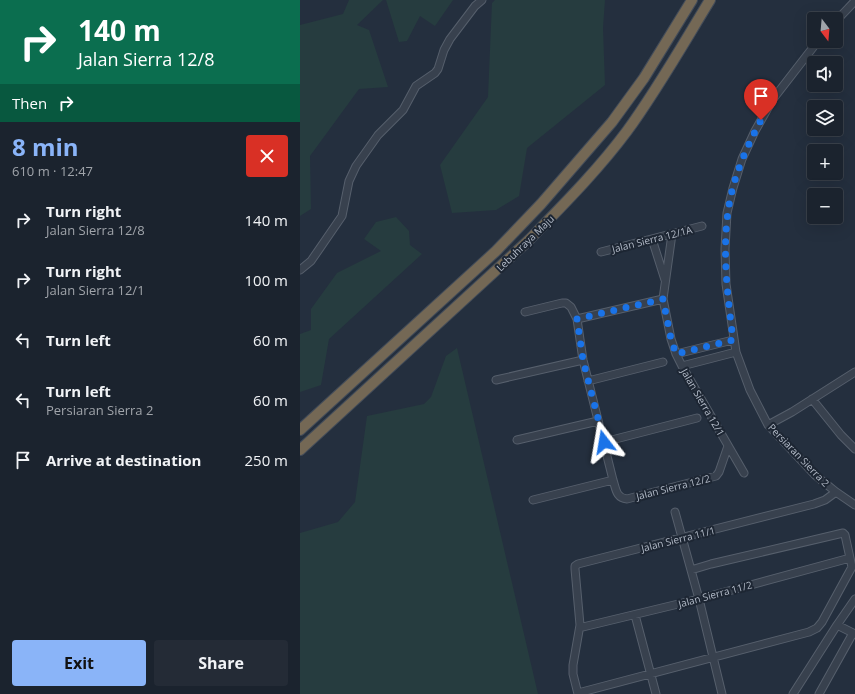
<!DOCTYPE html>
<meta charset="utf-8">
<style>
:root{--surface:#1b232e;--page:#242b36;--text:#f1f3f6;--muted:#a0a4aa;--line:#39404a;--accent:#8ab4f8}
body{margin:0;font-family:"Open Sans",sans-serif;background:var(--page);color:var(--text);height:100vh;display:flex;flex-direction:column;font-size:15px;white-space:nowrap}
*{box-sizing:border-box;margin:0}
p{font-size:13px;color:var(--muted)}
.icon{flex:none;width:22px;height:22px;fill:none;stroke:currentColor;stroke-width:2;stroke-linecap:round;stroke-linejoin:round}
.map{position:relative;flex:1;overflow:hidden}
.details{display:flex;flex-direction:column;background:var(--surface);width:300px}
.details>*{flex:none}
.guide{background:#0b6e4f;color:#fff;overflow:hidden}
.needle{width:26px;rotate:164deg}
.buttons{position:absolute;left:507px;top:12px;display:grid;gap:8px}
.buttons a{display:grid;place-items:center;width:36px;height:36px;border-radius:4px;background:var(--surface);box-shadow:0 4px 16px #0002,0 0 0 1px var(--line);font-size:20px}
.pin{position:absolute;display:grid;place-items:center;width:34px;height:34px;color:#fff;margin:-41px -17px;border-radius:50% 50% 50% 0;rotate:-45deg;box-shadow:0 0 4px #0007}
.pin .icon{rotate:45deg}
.me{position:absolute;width:44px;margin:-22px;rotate:346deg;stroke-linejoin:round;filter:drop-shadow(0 0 3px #0008)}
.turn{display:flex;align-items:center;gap:14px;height:84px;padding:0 12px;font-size:18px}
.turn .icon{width:52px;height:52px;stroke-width:2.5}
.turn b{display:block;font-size:28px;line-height:34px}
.then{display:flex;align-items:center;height:38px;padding:0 12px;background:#0003;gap:8px;font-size:15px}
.round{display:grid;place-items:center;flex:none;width:42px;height:42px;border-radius:4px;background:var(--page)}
.head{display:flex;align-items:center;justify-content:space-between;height:68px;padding:0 12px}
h1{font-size:24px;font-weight:700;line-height:30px;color:var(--accent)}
.action{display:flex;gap:8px;margin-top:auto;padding:8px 12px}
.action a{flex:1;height:46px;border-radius:4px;background:var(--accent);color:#111;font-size:16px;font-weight:700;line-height:46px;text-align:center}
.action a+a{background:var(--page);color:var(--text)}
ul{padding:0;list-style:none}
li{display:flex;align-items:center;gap:12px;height:60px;padding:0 12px}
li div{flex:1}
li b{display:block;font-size:15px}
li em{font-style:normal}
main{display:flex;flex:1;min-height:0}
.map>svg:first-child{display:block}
.green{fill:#263c3f}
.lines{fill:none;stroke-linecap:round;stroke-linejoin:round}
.minor-casing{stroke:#565f6c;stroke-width:9}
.highway-casing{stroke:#434c59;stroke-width:12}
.minor{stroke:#38414e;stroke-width:7}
.highway{stroke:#746855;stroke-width:10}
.route{stroke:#1a73e8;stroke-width:7;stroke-dasharray:0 12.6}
.labels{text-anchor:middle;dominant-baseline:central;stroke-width:4;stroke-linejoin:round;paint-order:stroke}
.street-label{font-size:10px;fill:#b4bcc9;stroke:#1d2633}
</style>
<main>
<section class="details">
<div class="guide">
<div class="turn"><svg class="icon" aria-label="right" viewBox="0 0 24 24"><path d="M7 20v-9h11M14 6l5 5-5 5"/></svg><div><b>140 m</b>Jalan Sierra 12/8</div></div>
<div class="then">Then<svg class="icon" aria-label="right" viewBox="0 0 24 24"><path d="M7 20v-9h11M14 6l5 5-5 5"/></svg></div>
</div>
<div class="head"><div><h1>8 min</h1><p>610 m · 12:47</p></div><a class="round" style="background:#d93025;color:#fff"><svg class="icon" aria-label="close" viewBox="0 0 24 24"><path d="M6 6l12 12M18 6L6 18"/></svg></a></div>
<ul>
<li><svg class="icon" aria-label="right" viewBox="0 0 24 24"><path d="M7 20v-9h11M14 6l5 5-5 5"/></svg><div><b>Turn right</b><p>Jalan Sierra 12/8</p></div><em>140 m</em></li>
<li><svg class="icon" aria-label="right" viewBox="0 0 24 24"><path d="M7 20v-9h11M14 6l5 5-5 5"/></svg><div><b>Turn right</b><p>Jalan Sierra 12/1</p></div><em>100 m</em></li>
<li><svg class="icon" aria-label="left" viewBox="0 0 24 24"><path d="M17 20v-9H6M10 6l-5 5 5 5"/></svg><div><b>Turn left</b></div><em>60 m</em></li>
<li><svg class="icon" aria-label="left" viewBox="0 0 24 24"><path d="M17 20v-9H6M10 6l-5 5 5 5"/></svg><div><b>Turn left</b><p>Persiaran Sierra 2</p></div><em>60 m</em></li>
<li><svg class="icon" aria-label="arrive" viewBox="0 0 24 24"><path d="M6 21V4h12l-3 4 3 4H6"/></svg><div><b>Arrive at destination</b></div><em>250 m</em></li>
</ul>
<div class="action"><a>Exit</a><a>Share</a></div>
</section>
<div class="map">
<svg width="555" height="694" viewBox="0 0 555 694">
<rect width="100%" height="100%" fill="#242f3e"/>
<path class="green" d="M49 0H83L57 25 69 30 88 87 59 89 10 156 11 209 0 216V25L43 14Z
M86 0H153L135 26 120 16 107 41 99 42Z
M195 0H305L303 28 305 85 227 148 219 196 196 210 152 213 140 165 188 97 192 3Z
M96 217 109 231 110 245 122 254 29 339 21 385 0 392V334L11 330V309L37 273 81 251 64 239 76 222Z
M157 348 238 694H0V533L38 522 55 502 67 416 124 404 131 397 146 356Z"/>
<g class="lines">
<defs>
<path id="minor" d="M536 21 555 1
M518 41 473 99 455 131 442 159 433 188 427 213 425 249 426 284 436 352 450 390 468 425 515 475 536 492 555 505
M372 234 363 299 371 339 376 354 382 366 444 473
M352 239 365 280
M301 252 402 226
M0 270 11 261 42 216 49 181 56 166 78 135 103 110 116 86 135 73 138 69 144 50 150 39 175 6 182 0
M225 312 262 303H266L271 307 277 319 283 360 313 480C316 489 316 498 327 499L416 476 419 472 428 446
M277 319 363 299
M376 354 433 340
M382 366 436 352
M196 380 283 360
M288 381 363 362
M512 399 541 435 555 449
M468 425 492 412 555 372
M217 440 298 421
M304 442 397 418
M233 500 313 480
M375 512 399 599 422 694
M335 615 356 694
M280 625 283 627 287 626 399 599 550 558
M537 625 555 634
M278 693 509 632 517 628 522 622 552 567 545 535 543 533 411 564 391 570
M278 694 273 674V665L280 625 275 569V566L278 564 514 504 525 500 536 492
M493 694 537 625 555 599
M519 694 553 633"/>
<path id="highway" d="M0 430 196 251 241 204 312 122 344 78 392 0
M0 450 229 240C263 205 298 170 327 131 357 90 383 44 410 0"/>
</defs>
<use href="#minor" class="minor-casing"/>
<use href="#highway" class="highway-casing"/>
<use href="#minor" class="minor"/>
<use href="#highway" class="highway"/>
</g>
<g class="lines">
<path class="route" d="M304 442 283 360 277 319 363 299 371 339 376 354 433 340C428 298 422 254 428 212 432 180 446 148 461 120"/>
</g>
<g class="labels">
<g class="street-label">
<text transform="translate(352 239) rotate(-14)">Jalan Sierra 12/1A</text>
<text transform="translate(225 243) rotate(-44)">Lebuhraya Maju</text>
<text transform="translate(403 402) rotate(60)">Jalan Sierra 12/1</text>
<text transform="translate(499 455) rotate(46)">Persiaran Sierra 2</text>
<text transform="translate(373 487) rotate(-14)">Jalan Sierra 12/2</text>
<text transform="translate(378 539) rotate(-14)">Jalan Sierra 11/1</text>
<text transform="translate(415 594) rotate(-15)">Jalan Sierra 11/2</text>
</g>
</g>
</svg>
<div class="buttons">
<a><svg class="needle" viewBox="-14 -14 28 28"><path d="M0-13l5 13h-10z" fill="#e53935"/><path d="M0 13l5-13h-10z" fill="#a0a4aa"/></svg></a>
<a><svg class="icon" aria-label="sound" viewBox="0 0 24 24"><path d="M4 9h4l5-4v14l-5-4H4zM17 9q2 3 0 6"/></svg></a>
<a><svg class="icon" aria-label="layers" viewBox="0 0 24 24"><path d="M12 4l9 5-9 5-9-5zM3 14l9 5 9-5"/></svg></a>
<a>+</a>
<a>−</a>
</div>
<div class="pin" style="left:461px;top:120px;background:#d93025"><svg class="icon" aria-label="arrive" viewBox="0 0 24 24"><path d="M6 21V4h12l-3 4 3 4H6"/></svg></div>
<svg class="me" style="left:304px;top:442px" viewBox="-20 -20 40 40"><path d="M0-17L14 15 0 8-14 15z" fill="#1a73e8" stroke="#fff" stroke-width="4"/></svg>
</div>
</main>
